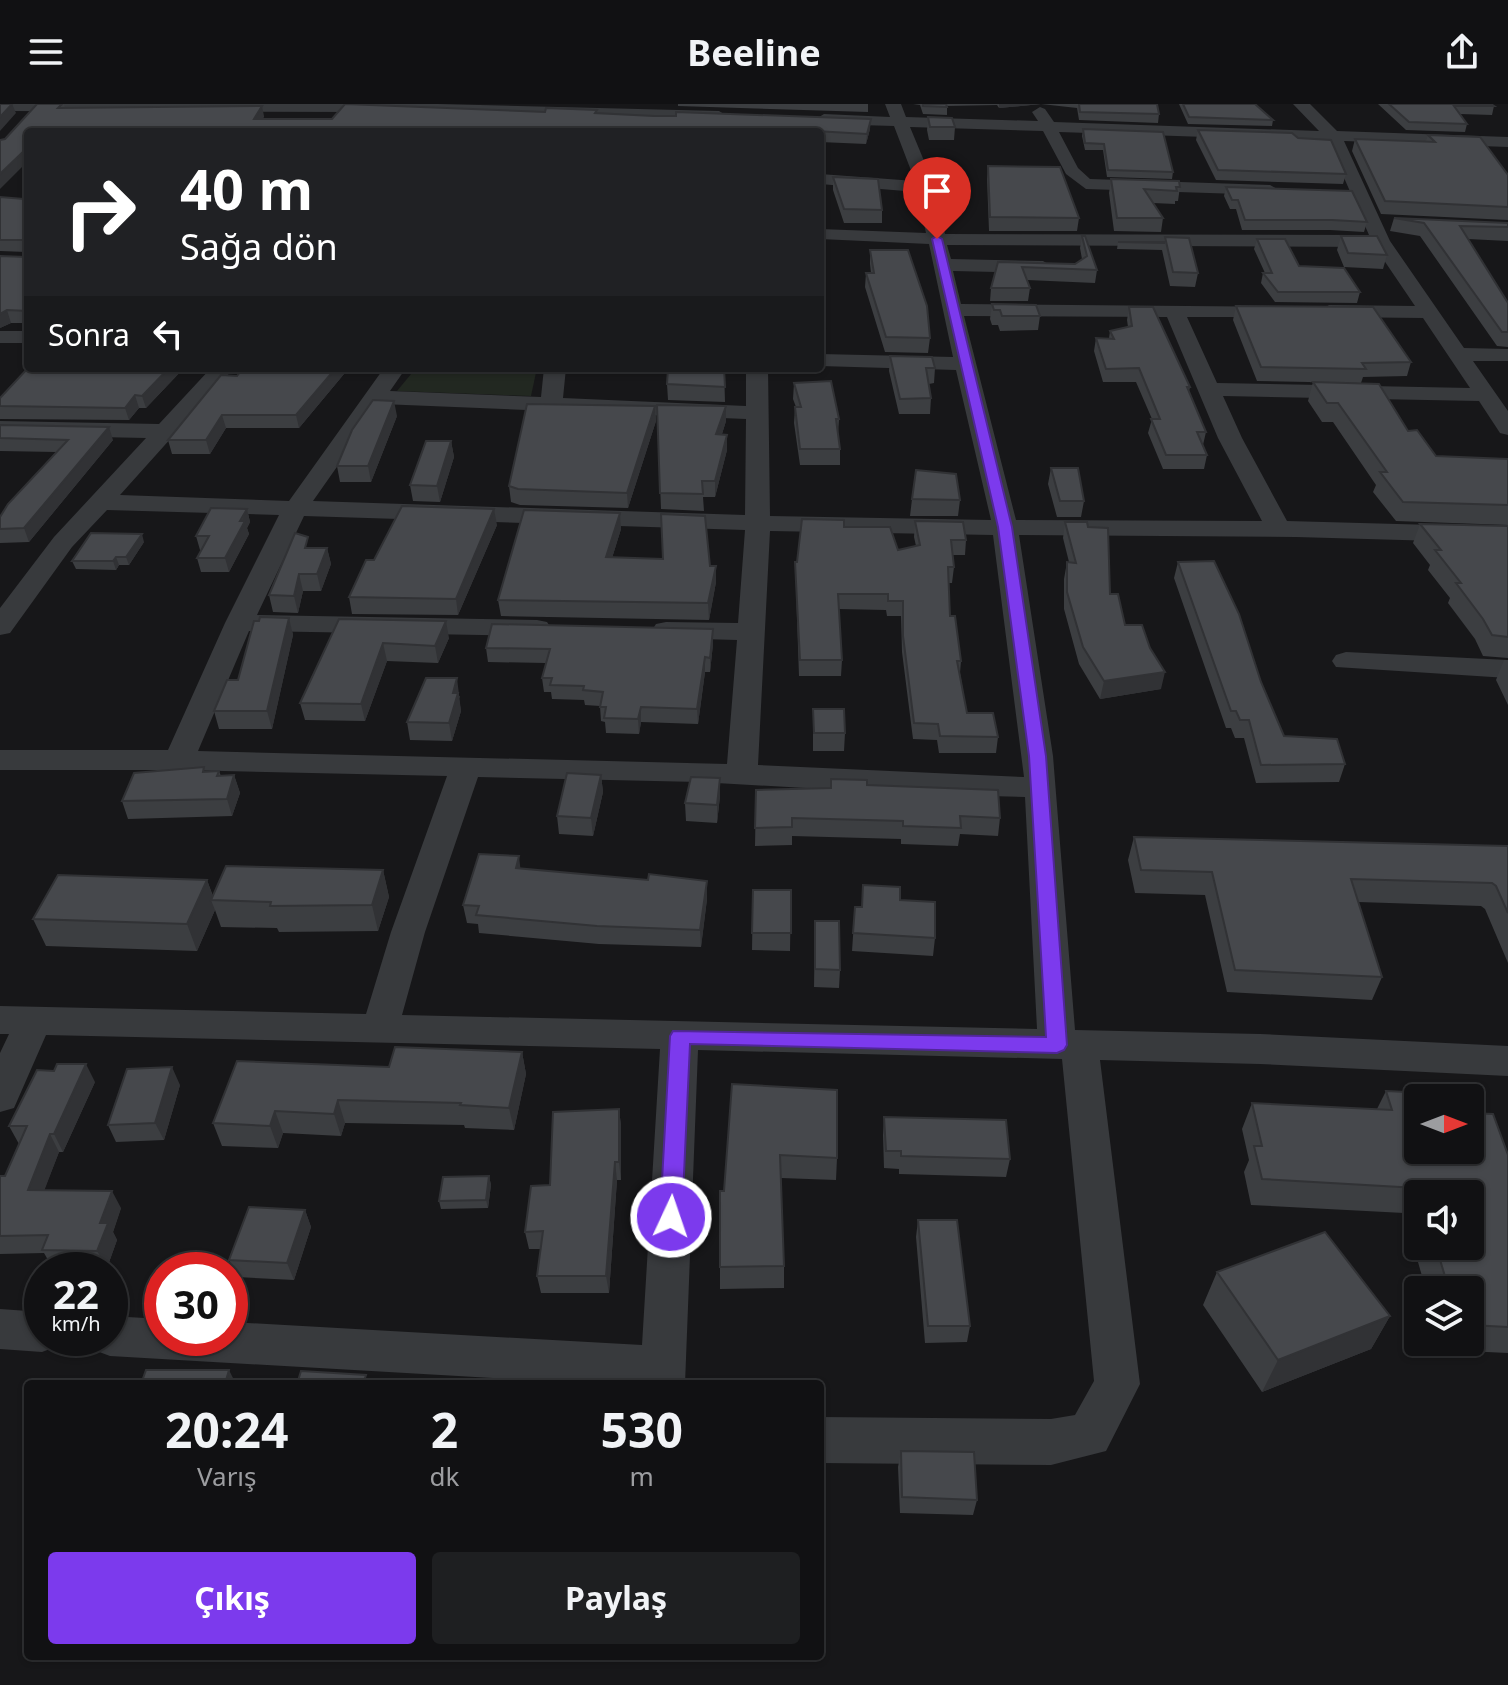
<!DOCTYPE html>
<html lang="tr">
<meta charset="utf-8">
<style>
:root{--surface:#111113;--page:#1e1f21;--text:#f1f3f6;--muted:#9c9da0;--line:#303133;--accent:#7c3aed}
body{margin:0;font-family:"Noto Sans",sans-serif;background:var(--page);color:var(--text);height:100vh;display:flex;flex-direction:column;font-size:30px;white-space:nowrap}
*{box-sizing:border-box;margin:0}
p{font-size:26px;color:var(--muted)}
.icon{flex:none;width:44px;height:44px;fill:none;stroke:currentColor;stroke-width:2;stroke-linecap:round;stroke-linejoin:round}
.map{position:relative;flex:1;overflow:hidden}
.details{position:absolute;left:24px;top:1276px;width:800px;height:280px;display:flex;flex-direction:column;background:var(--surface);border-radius:8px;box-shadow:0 2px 6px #0004,0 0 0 2px var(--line)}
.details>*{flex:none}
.hud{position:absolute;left:24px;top:24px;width:800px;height:244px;border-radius:8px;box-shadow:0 2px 6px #0004,0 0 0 2px var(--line);background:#202124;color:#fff;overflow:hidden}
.needle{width:52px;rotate:90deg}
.buttons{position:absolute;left:1404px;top:980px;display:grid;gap:16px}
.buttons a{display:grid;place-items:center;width:80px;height:80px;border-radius:8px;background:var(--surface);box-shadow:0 2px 6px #0004,0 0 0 2px var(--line);font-size:40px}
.speed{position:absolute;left:24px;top:1148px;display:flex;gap:16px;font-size:40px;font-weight:700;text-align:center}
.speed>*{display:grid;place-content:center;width:104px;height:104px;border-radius:50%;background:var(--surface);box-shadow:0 2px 6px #0004,0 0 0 2px var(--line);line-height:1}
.speed small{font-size:20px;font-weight:400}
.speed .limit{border:12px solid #d22;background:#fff;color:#111}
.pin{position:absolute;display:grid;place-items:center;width:68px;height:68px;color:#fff;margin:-82px -34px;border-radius:50% 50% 50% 0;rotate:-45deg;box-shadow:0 0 8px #0007}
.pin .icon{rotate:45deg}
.me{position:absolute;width:88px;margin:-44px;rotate:3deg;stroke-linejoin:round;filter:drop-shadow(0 0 6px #0008)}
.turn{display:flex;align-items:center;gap:28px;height:168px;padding:0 24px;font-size:36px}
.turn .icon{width:104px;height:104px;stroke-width:2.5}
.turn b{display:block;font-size:56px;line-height:68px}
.then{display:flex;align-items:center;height:76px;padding:0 24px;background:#0003;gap:16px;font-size:30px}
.eta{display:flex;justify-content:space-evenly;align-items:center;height:136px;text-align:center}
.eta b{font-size:48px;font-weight:700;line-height:56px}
.primary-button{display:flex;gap:16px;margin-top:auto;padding:16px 24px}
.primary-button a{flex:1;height:92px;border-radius:8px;background:var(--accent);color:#fff;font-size:32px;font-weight:700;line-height:92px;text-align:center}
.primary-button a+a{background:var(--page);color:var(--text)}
header{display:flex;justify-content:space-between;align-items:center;height:104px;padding:0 24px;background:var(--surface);font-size:36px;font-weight:700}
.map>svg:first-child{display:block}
.green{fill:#222821}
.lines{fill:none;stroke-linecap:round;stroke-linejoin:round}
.minor{fill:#383a3d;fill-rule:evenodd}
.wall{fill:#3c3e41;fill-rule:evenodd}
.shaded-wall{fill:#313235}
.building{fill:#46484c;stroke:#313235;stroke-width:2}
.route{fill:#7c3aed;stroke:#51269a;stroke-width:2}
</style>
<header><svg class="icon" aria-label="menu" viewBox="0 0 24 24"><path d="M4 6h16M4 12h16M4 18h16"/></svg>Beeline<svg class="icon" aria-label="share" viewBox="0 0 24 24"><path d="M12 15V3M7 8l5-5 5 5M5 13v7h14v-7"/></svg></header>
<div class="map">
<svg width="1508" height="1581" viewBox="0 0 1508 1581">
<rect width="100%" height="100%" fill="#171719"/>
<path class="green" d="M416 264H537L531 292 397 287Z"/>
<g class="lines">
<path class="minor" d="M0 0H438L719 7 727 12 719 17 360 8 0 7Z
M885 0H901L906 13 1038 17 1032 8 1040 3 1045 5 1054 18 1319 27 1293 0H1310L1337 27 1508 33V43L1344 37 1390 137 1464 244 1508 245V257H1473L1508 307V331L1500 329 1479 297 1223 292 1242 334 1287 417 1508 423V439L1296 433 1019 431 1053 652 1075 926 1260 930 1508 942V972L1260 960 1100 956 1140 1280 1106 1347 1051 1361 820 1359V1313L1051 1315 1075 1311 1094 1277 1062 955 698 946 685 1280H596L110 1252 94 1246 89 1234H110V1212L162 1215V1234H230V1218L642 1241 660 945 46 931 14 1004 0 1008V949L9 930H0V902L366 910 391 828 447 672 179 666H0V646H168L225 519 279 411 107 406 72 443 10 529 0 531V504L54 433 146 334 0 331V317L159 320 211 264H234L120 391 289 397 384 264H406L390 287 541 293 544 264H566L563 294 746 302V264H768L770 412 991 416 956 266 820 262V250L953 253 929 140 820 135V125L926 129 917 88 820 80V70L915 77 894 22 824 20 816 15 824 10 890 13ZM910 23 1043 27 1066 70 1086 85 1270 91 1279 86 1270 81 1090 75 1078 64 1059 28 1328 37 1369 131 945 130 932 76ZM947 141 1375 143 1415 202 1329 201 1319 207 1329 213 1423 214 1470 284 1217 279 1187 213H1280L1287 211 1290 207 1287 203 961 200 953 167 1043 169 1053 163 1043 157 951 155ZM964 212 1167 213 1218 334 1262 417 1016 416ZM381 300 746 315 745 411 313 397ZM304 412 745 426 738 519 666 518 656 520 652 526 656 532 666 534 737 536 727 660 198 647 249 527 537 532 547 530 551 524 547 518 537 516 257 511ZM770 427 993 431 1024 673 758 661ZM478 673 699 678 910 690 1025 693 1037 925 402 911 425 828Z
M0 227H28V239H0Z
M1346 548 1508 556V574L1336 563 1332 557 1336 551Z
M0 1205 42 1208V1234H61L58 1242 42 1248 0 1245Z"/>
</g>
<path class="wall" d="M64 0 65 4 264 12 263 15H332L597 6V9L870 25 866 40 820 38V28H28L5 35Z
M678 0H868V8L678 2Z
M913 0H1157L1159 10 1158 19 1079 16 1077 4 1041 0 999 4 997 1 947 2V11L923 10 920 1Z
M1179 0H1255L1273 16 1272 22 1188 20Z
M1378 0H1491L1494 2 1492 11 1460 10 1467 20 1465 28 1406 26Z
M928 13 955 23 954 36H929L927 26Z
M1083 25 1173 68 1172 75 1107 73 1103 46H1085L1082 32Z
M1198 26 1346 70 1343 80 1216 76 1196 36Z
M1428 31 1508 71V116L1381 110 1352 47 1355 35 1426 37Z
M988 62 1079 114 1077 127H989L987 75Z
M833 73 882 106V119H844L833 86Z
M1111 75 1180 83 1178 97H1175V100L1153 99 1163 114 1161 128 1114 127 1109 89Z
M1226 83 1367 118 1364 128 1330 126H1242L1236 105H1230L1224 92Z
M28 90V219H11L0 224 26 153V148L0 147V93L24 95Z
M1394 114 1508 119V137L1468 135 1508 199V243L1497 242 1420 132 1390 127Z
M1082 132 1097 166 1095 179 1027 176 1030 184 1028 197H990L991 184 998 158 1075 160 1082 155 1080 144Z
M1341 132 1387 151 1383 165 1344 163 1337 146Z
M1165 133 1198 169 1195 183 1170 182 1162 146 1117 145 1118 138H1164Z
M1257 135 1299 162 1360 188 1357 199 1275 198 1261 179 1263 169H1265L1254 145Z
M870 146 930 234 928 249 885 248 865 183 866 169H871L870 160Z
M820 168 825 224V235H820Z
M992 200 1040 212 1038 226 1000 227 998 221H992L990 215Z
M1236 202 1411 258 1407 272 1363 273 1361 279 1257 277 1233 216Z
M1129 203 1190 283 1189 287 1206 328 1203 341 1207 351 1204 365H1163L1148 329 1152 315 1136 278H1103L1094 247 1096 234H1109L1110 227 1128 223 1127 216Z
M890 252 935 264 934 279 929 280 931 294 930 310H899L889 267Z
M184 264 146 304H139L129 316 0 315V294Z
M349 264 299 324H226L210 350H172L168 336 237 272Z
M724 264 725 298 668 296 667 280Z
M1313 278 1408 327 1436 352 1508 355V421L1396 417 1373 388 1376 381 1333 318H1322L1308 297Z
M794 279 839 315 838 330 840 345V361H800L794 319 795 303H796L793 295Z
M657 301 726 317 722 330 727 331V346L715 393H703L704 407 661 405Z
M655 302 656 317 628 404 520 401 511 398 509 382Z
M397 312 371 378H340L337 362Z
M0 321 113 336 29 438 0 439V413L56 348 0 347Z
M451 337 454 353 440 398 413 397 410 381Z
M1051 364 1084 397 1081 413H1057L1048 380Z
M912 395 960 396 958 412H910Z
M247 405 250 418 247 424 249 430 229 468H201L197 454 201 446H200L196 432Z
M620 409 621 425 612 454 716 462V478L709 516 501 512 498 496Z
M915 417 966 436 965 451H952L954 463 952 479H949L950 512 961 557 960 569 967 609 998 633 996 649H939L937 636 913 635 902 548 901 512H887L886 506 838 505 842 556 841 572H799L795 458H797L844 423 898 446 916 442 914 433Z
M1065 418 1088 423 1110 490 1125 521 1161 585 1100 595 1079 560 1064 505V475L1067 458H1069L1063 434Z
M1420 420 1508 422V554L1483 552 1475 535 1448 499 1450 494 1428 466 1430 461 1413 439Z
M497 421 458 511 352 510 349 493 374 456Z
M144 438 129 461H119L116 466 76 465 72 457Z
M310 444H327L331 460 321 487H303L298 509 273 508 269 491Z
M1178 458 1261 578 1284 632 1345 660 1339 678 1256 679 1244 634H1235L1231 624H1226L1174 474Z
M289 514 293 531 272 625H219L214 607Z
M339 515 449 534 438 559 387 557 365 617 305 616 300 599Z
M713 540 710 568H705L698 620 641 618 639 630 606 629 605 618 601 617 600 602 585 601 584 596 552 595 551 588H544L542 574 546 559 488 558 486 544Z
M1504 556H1508V601L1496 576Z
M460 592 459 595 461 607 452 637 410 636 407 618Z
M813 605 845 629 844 647H813Z
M205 667H219L221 672 234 671 240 689 232 712 128 715 122 697Z
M601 671 603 688 593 732 559 730 557 712Z
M720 674V692L717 719 686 717 685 699Z
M867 681 1000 714 998 732 960 730 958 742 901 740V735L792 732V741L755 742 756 686 831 684Z
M1134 733 1508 742V859L1485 805 1481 802 1358 798 1382 873 1372 896 1227 888 1205 791 1135 789 1128 756Z
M521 765 707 795 701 843 599 840 479 829 478 820 467 819 463 801Z
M383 766 389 793 378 827 279 828 277 824 221 823 215 806 197 847 46 842 33 815 207 776 213 792Z
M753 786H791L790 847 752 846Z
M900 796 935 834 933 852 852 847 855 803H862Z
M815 817 840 866 839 884 814 883Z
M522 948 526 970 514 1026 465 1024 464 1021 345 1019 341 1032 283 1029 278 1044 222 1042 213 1019 389 963Z
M95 978 63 1048H59L44 1086 121 1104 113 1128 117 1136 107 1164 52 1163 44 1149 0 1150V1072H5L19 1040 9 1022Z
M732 980 837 1054 836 1076 781 1074 784 1162V1184L720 1185V1163L724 1087Z
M180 981 164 1036 116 1038 108 1021Z
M1386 987 1418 994 1508 1051V1249L1444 1246 1442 1238H1470V1186H1426L1404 1109 1251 1101 1244 1068 1249 1056 1242 1025 1252 999 1377 1005ZM1418 1090H1470V1142H1418Z
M619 1005 621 1022V1076H617L609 1189H541L537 1172 541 1145H529L525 1128 550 1081Z
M884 1013 1010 1055 1006 1073 899 1070V1065L884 1064 883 1031Z
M489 1072 491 1081 488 1104 441 1105 439 1097Z
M305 1106 311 1123 294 1176 237 1173 229 1156Z
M918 1116 970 1222 967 1238 925 1239 916 1133Z
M1217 1168 1390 1212 1371 1245 1262 1288 1203 1201Z
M901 1347 977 1396 973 1411 900 1409 898 1363Z"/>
<path class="shaded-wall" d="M12 0 16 9 0 27V13Z
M999 0H1041L999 4Z
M262 2 264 12 256 25 254 15Z
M871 15 870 25 866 40 867 30Z
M28 43V57L0 85V70Z
M7 206 11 219 0 224V210Z
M169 264H184L146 304 142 292Z
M336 264H349L299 324 296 311Z
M135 291 139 304 129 316 125 304Z
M394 297 397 312 371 378 368 362Z
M655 302 656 317 628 404 627 389Z
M726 302V317L717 346 716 330Z
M222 311 226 324 210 350 206 336Z
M109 323 113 336 29 438 24 424Z
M727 331V346L715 393V377Z
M451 337 454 353 440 398 437 382Z
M247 405 250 418 247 424 249 430 229 468 225 454Z
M494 405 497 421 458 511 456 495Z
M620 409 621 425 607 470 606 453Z
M142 430 144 438 129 461 126 453Z
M327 444 331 460 321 487 317 470Z
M116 453 119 461 116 466 113 457Z
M716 462V478L709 516 708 499Z
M299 470 303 487 298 509 294 492Z
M289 514 293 531 272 625 267 607Z
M446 517 449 534 438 559 435 542Z
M713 525V540L710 568V554Z
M383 539 387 557 365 617 361 600Z
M705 553V568L698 620 697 605Z
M1165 568 1161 585 1100 595 1104 577Z
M457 574 461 607 452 637 449 619 453 589Z
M641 603V618L639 630 638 615Z
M234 671 240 689 232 712 227 695Z
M601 671 603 688 593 732 591 714Z
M720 674V692L717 719V701Z
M519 752 521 770 516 764Z
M383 766 389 793 378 827 372 801Z
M207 776 214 796H211L215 806 197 847 187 820Z
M707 777V795L701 843 700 826Z
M522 948 526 970 514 1026 509 1004Z
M86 960 95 978 63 1048 54 1030Z
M172 963 180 981 164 1036 155 1019Z
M338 996 345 1019 341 1032 334 1010Z
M619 1005 621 1022V1076L619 1058Z
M275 1007 283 1029 278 1044 270 1022Z
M50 1030 59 1048 38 1103 28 1086Z
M615 1058 617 1076 609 1189 606 1172Z
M489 1072 491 1081 488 1104 486 1096Z
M112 1087 121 1104 113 1128 117 1136 107 1164 97 1147 100 1119Z
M305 1106 311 1123 294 1176 287 1159Z
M1390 1212 1371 1245 1262 1288 1278 1256Z
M229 1266 236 1280H225Z"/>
<path class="building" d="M0 0H12L0 13Z
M37 0H62L58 4 262 2 254 15H332L345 0 545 8 546 4 597 6 595 9 654 12H676V8L871 15 867 30 815 27 28 28V43L0 70V36L5 35Z
M923 0H946L947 3 923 2Z
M1079 0H1157L1159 10 1080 8Z
M1183 0H1255L1273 16 1189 13Z
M1389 0H1491L1494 2H1454L1467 20 1409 18Z
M928 13 952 14 955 23H930Z
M1083 25 1163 28 1173 68 1108 66 1104 40 1085 39Z
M1198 26 1292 29 1298 34 1331 36 1346 70 1218 66Z
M1428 31 1480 33 1508 71V103L1385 97 1355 35 1435 38Z
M988 62 1060 63 1079 114 990 113Z
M833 73 878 75 882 106 844 105Z
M1111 75 1179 77 1180 83H1176L1177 87 1144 85 1163 114H1117Z
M1226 83 1352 87 1367 118 1332 116H1245L1238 96H1232Z
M27 90 28 207 7 206 0 210V152L26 153V136H0V93L24 95Z
M1394 114 1508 119V123L1460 122 1508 199V228H1502L1424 119Z
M1082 132H1085L1097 166 1022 163 1030 184H991L998 158 1075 160 1087 152Z
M1341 132H1377L1387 151 1348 149Z
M1165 133 1189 134 1198 169 1173 168Z
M1257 135H1285L1299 162 1344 164 1360 188H1278L1263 169H1272Z
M1118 138H1164V139Z
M870 146H908L927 202 930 234 886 233 866 169H874Z
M820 168 823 185 825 224H820Z
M992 200 1036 201 1040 212H1002L1000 206H994Z
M1236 202 1373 203 1411 258 1362 259 1366 265 1261 263Z
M1129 203H1153L1190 283H1187L1206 328H1197L1207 351H1166L1151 315H1160L1139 264 1106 265 1096 234 1114 235 1110 227 1132 222Z
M890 252 932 253 935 264H926L931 294 900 295Z
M28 264H169L142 292 135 291 125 304 0 302V294Z
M243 264H336L296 311H222L206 336H168L221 271 237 272Z
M668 264H724L725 283 667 280Z
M831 277 839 315H836L840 345H800L795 303H801L794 279Z
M1313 278 1379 280 1408 327 1417 326 1436 352 1508 355V401L1403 398 1380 368H1387L1338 299H1327Z
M373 296 394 297 368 362H337L352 326Z
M527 300 655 302 627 389 518 385 509 382Z
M657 301 726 302 716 330 727 331 715 377H702L703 390 660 389Z
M0 321 109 323 24 424 0 425V413L8 400 68 336 0 334Z
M426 337H451L437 382 410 381Z
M1051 364H1078L1084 397H1060Z
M916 366 956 370 960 396 912 395Z
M402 402 494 405 456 495 349 493 366 456H374Z
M211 404 247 405 240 417H245L225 454H197L209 432H196Z
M524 406 620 409 606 453 663 455 661 410 705 412 710 462H716L708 499 498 496Z
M802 415 844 416V423H890L898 446 920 441 915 417 963 418 966 436H951L954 463H948L950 512H955L961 557H957L967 609H993L998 633 940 632 938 620 914 619 903 532V497H888V490H838L842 556H800L795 458H797Z
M1065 418H1087L1088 423 1108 424 1110 490H1118L1125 521H1142L1150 544 1165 568 1104 577 1083 543 1067 488V458L1076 459Z
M1420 420 1508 422V533L1492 531 1483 515 1456 479H1461L1435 446H1441Z
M91 429 142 430 126 453H116L113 457H72Z
M295 429 308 433 305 444H327L317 470H299L294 492 269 491Z
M1214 457 1239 510 1261 578 1284 632 1337 635 1345 660 1261 661 1249 616H1240L1236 607H1231L1178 458Z
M260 513 289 514 267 607H214L227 576H238L254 517H259Z
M339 515 446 517 435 542 383 539 361 600 300 599Z
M492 520 713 525 710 554 705 553 697 605 641 603 638 615 604 614 606 603H600L603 588 583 586 584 582 550 581 552 574H542L550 545 486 544Z
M426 574H457L453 589H458L449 619 407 618Z
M813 605H844L845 629H814Z
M204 663 203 668 219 667 217 672 234 671 227 695 122 697 134 669Z
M567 669 601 671 591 714 557 712Z
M691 673 720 674 717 701 685 699Z
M831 675 867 676V681L998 686 1000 714 960 712 961 724 903 722V717L792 714V723L755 724 756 686 831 684Z
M1134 733 1508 742V809L1496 782 1492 779 1351 775 1382 873 1235 866 1212 768 1141 766Z
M479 750 519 752 516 764 648 776 649 770 707 777 700 826 597 822 476 811 479 802 463 801Z
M226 762 383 766 372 801 270 802 271 798 211 796Z
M58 771 207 776 187 820 33 815Z
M863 781 900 783V796L935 798V834L853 829 855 803H862Z
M753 786H791V829H752Z
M815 817H839L840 866 815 865Z
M395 943 522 948 509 1004 460 1001 461 999 338 996 334 1010 275 1007 270 1022 213 1019 237 957 389 963Z
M57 960H86L54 1030H50L28 1086 112 1087 100 1119H108L97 1147 42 1146 48 1131 0 1132V1072H5L27 1022H9L37 966 54 967Z
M172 963 155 1019 108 1021 127 965Z
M732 980 837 986V1054L780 1051 784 1162 720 1163V1087H724Z
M1386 987 1448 990 1449 994H1418V1046H1470V1009L1493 1010 1508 1051V1223L1470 1221V1186H1449L1436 1142H1470V1090H1419L1417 1084 1262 1075 1254 1042H1262L1252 999 1392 1006Z
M619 1005V1058H615L606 1172H537L543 1127 525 1128 531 1082 550 1081 553 1008Z
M884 1013 1006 1016 1010 1055 901 1052V1047H886Z
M489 1072 486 1096 439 1097 443 1073Z
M249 1103 305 1106 287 1159 229 1156Z
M918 1116H957L970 1222H928Z
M1325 1128 1390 1212 1278 1256 1217 1168Z
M146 1266H229L225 1280H141Z
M301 1267 366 1271 363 1280H297Z
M901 1347 974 1348 977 1396 902 1393Z"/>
<path class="route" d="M937 132 942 135 1012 423 1046 652 1067 941 1064 946 1057 949 690 940 682 1113 679 1119 671 1122 663 1119 660 1113 670 932 673 927 1046 933 1029 652 998 423 932 135Z"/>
</svg>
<div class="buttons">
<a><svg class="needle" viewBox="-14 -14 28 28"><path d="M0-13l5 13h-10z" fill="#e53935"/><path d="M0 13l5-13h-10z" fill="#9c9da0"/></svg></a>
<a><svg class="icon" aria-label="sound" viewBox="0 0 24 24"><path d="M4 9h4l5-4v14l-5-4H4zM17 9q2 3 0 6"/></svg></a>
<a><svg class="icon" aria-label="layers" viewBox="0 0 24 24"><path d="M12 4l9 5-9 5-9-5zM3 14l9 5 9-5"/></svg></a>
</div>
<div class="speed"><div>22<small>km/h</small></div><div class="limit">30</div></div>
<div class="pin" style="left:937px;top:135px;background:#d93025"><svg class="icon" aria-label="arrive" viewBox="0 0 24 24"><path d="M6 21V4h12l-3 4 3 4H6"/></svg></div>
<svg class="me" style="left:671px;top:1113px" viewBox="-20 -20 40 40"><circle r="17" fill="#7c3aed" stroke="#fff" stroke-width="3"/><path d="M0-11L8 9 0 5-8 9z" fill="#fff"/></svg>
<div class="hud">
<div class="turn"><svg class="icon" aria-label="right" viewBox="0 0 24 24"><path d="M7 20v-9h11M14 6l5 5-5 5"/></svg><div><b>40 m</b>Sağa dön</div></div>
<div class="then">Sonra<svg class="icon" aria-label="left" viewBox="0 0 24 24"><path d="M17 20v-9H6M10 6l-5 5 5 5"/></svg></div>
</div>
<section class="details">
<div class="eta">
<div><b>20:24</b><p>Varış</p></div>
<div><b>2</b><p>dk</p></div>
<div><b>530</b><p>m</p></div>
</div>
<div class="primary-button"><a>Çıkış</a><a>Paylaş</a></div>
</section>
</div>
